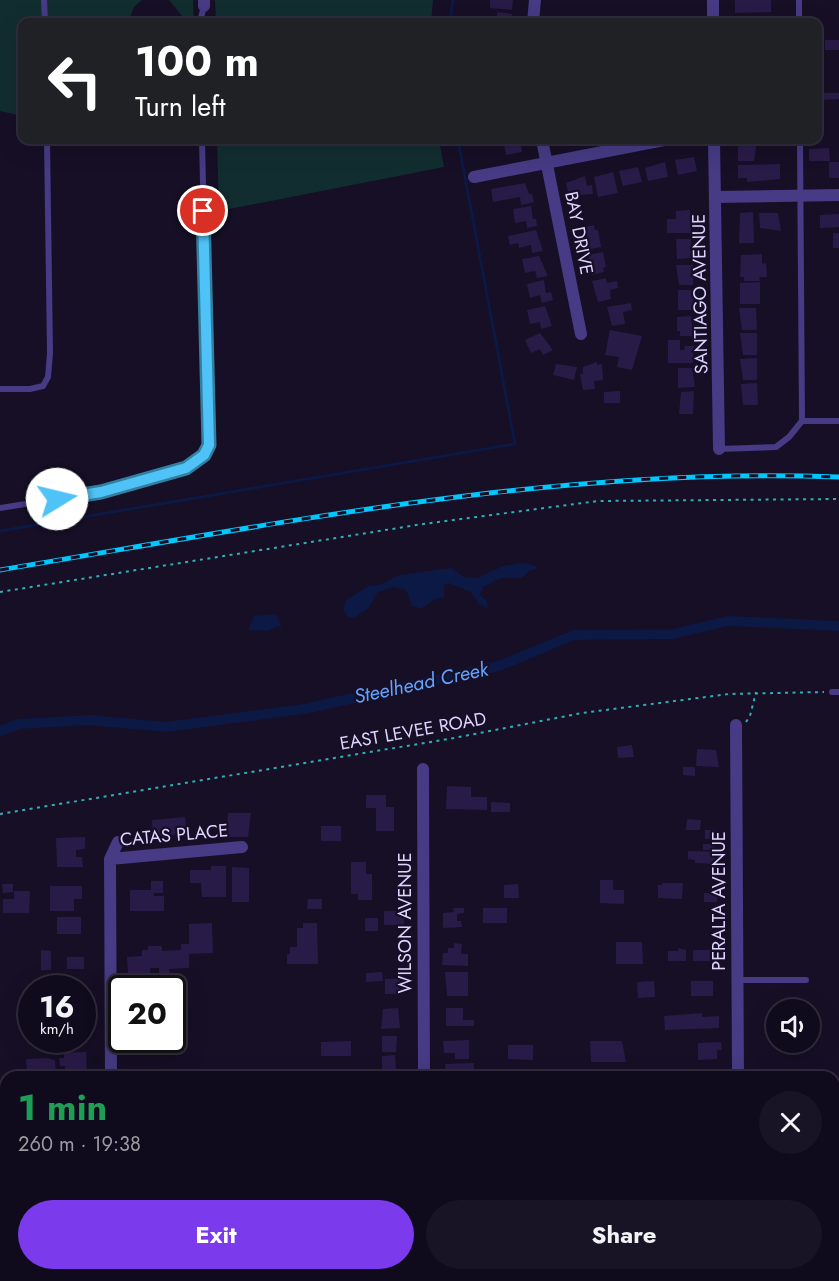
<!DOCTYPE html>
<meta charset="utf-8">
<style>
:root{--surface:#100b1c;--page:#191425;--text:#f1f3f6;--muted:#9c9ba3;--line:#302b3b;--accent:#7c3aed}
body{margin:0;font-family:Jost,sans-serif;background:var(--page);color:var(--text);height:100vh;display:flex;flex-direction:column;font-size:22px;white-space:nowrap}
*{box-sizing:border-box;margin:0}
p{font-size:20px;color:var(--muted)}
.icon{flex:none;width:33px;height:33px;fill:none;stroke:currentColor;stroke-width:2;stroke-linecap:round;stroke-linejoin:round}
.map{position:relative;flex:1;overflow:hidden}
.details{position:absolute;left:0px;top:1071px;width:840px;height:210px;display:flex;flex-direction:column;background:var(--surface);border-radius:18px 18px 0 0;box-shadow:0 6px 24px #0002,0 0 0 2px var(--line)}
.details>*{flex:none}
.hud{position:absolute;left:18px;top:18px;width:804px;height:126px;border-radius:12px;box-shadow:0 6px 24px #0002,0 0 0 2px var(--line);background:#202124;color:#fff;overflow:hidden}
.buttons{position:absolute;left:766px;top:999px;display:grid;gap:12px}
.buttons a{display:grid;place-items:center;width:54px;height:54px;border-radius:50%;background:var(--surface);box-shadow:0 6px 24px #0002,0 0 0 2px var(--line);font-size:30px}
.speed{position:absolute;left:18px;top:975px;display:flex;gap:12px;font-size:30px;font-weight:700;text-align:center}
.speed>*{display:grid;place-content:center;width:78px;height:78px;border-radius:50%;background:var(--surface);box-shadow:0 6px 24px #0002,0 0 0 2px var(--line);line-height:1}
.speed small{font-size:15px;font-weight:400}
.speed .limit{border:3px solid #111;border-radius:9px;background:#fff;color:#111}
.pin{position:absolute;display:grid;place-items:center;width:51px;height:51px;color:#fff;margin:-26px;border:3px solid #fff;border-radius:50%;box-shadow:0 2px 6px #0007}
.me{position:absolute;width:66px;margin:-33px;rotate:81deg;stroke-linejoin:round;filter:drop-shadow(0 0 4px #0008)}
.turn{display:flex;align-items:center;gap:21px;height:126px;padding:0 18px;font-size:27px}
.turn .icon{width:78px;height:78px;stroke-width:2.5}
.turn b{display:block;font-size:42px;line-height:51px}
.round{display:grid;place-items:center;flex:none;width:63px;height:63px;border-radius:32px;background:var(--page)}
.summary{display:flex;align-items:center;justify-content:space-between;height:102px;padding:0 18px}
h1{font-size:36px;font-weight:700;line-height:45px;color:#1e9e55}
.cta{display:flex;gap:12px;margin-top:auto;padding:12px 18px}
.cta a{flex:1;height:69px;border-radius:36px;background:var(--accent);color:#fff;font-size:24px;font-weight:700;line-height:69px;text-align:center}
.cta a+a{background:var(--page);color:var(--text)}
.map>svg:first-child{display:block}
.green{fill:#122d30}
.water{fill:#0b1944}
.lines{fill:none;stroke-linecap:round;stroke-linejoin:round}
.stream{stroke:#0b1944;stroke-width:3}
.canal{stroke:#0b1944;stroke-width:10}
.building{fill:#291b47}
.path{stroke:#30afb7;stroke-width:2;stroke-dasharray:3 4.5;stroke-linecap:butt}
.lane{stroke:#463b84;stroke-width:6}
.street{stroke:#463b84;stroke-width:12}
.rail-casing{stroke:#03c6fd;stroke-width:5}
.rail{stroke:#160f26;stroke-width:3;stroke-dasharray:9;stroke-linecap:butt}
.route-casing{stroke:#337fa1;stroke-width:15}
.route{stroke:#4fc3f7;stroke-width:10}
.labels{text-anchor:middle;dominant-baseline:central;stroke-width:4.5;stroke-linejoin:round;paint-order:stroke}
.street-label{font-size:18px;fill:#ded5ff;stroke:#160f26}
.water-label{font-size:20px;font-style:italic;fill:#64a4fe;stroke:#160f26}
</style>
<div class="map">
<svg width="839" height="1281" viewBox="0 0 839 1281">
<rect width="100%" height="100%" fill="#160f26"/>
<path class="green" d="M0 0H142L134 7 128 22H22V116L0 111Z
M169 0H193L194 22H187Z
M215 0H433L431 22H216Z
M217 140H439L444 167 219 211Z"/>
<path class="water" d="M523 563 536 566 538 569 531 570 522 578H501L483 587 480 595 487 601 488 609 479 604 471 592 448 583 444 585V597L436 599 420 609 412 606 406 590 393 587 378 592 368 609 354 618 348 617 343 610 346 600 368 586 379 585 399 575 451 568 464 577 477 578 503 566Z
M276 614 282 628 277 626 268 631 248 630 254 616Z"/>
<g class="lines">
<path class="stream" d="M450 22 453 0
M0 531 515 444 458 140"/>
<path class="canal" d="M0 731 19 724 89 720 166 727 304 709 499 666 574 635 673 634 728 621 839 626"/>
</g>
<path class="building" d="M490 0H513L512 10 490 8Z
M735 0H771V12L735 13Z
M497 12 512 14 511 22H496Z
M676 18H696V22H676Z
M593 19V22H580V20Z
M624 19H637L644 22H624Z
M650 19H669V22H650Z
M548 20H567V22H548Z
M599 20H618V22H599Z
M756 20 757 22H739V21Z
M825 40H839V50H825Z
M821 93H839V99L821 100Z
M503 140H520L522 152 506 155Z
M757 140 754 161H738V146H744V141Z
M829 148 830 161H809V149Z
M694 157 697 171 678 175 675 160Z
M665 162 668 177 648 181 645 168Z
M829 162H839V178H829Z
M780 164V179L747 182V178H738V165Z
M638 167 642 182 623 186 619 171Z
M613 172 618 193 598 197 594 177Z
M585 176 587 186 592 185 593 194 577 195 579 206 571 208 566 183Z
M525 183 529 194H532L534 202 521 205 520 197 493 202 491 189Z
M531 206 533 219H536L537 226 527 228 526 221 515 223 513 209Z
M690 210 691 233H667V219H676V211Z
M753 212 754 243H739L740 213Z
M759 213H778L781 231 760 228Z
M839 214V227L820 228V215Z
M594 225 595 230H598L601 247 587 250 581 228Z
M536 230 543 251 532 253 531 245 519 248 518 243 510 245 508 236Z
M833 233H839V248H833Z
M676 239H691L692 258 677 259Z
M603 252 606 267 603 268 604 272 592 275 588 255Z
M762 254V264L766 263 767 277H759L760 281H744V277H740L741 255Z
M539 256 548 276 537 278 535 271 525 273 522 259Z
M676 265H693V285H679Z
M606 278 607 283 617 281 618 288 610 290 611 299 598 302 592 281Z
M544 280 546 293 551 292 553 300 542 303 540 295 530 298 527 284Z
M760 282V304H740V283Z
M678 290H693V310H678Z
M631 303 632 310 623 312 625 324 612 326 607 307Z
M545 306 552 326 541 329 540 322 530 324 527 310Z
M739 308H756L757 330H742Z
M691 316 693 336H680V331H677V317Z
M610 330 642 336 632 370 617 367 619 357 605 355Z
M540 333 553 350 543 355 540 349 531 353 525 340Z
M740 333H757V355H743Z
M668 340H680V350H685L684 346H694L693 363H668Z
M757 358V380H743L740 359Z
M597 362V365L602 364 603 380 594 381 595 389 583 390 580 374H583V367Z
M556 364 577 367 574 380 553 375Z
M678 368H692L695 387 678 388Z
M757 383 758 405H743L741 384Z
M620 391V403H604V392Z
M694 391 693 414H679L681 392Z
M632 745 634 757 618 758 617 747Z
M697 749 716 750 719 767 696 766Z
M683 767H695V776L683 775Z
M447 786 471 787V797H487V810L446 809Z
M366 795H386V807H394V831H376V808H366Z
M491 802 510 803V812H491Z
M228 813H251L248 837H226Z
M185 817 187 834 153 836 152 820Z
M687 819 701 820 700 830H686Z
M321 826H341V841H321Z
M705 830H716L715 839H705Z
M85 837V849L76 850V857H82L83 867H57L56 838Z
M703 844H715V850H703Z
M688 851 718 852 717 864 695 863V860L688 859Z
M351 862H366V874H372V900H358V894H351Z
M211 866H226V897H202L201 883H190V870H211Z
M232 867 249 868V902H232Z
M600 880H613V890H624V904L600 903Z
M151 881H163V893H154V896H164V911H130V890H151Z
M662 883H683L682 899 658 898V885H662Z
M2 884H13V892L3 893Z
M518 884 519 898H504V885Z
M50 886H82V899H74V911H50Z
M710 888H720V898H717V902H704V893H709Z
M14 891H30L29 913H3V899H14Z
M308 899H322V909H307Z
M453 908H464V913L457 914V921H461L462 927 443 928V913L454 912Z
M483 908H507V923H483Z
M384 911H404V925H384Z
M57 917H81V934H57Z
M365 918H378V931H365Z
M212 923 213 953 189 954V968L169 969 170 973H159V968H150V973L128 974 127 957 142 956V950H148V946H162V951L181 950V944H189V924Z
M303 923H317L318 964H287V954H290V947H297V928H303Z
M616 942H642L643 964H616Z
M454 943 462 944 461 954H468V966L442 965 443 953H448V948H454Z
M678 948 686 950V961H668V951H678Z
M41 950 51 951V970H41Z
M693 950H716V961H693Z
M67 957H84V969H67Z
M382 972 383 981 366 982V973Z
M445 972H468V996H447Z
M160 978H179L180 998H172V988H160Z
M385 979H400V994H385Z
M654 981 655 997 638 998 637 982Z
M691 981H713V996H691Z
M398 1008 400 1028 381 1029 383 1009Z
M446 1008H463V1020H474V1026H446Z
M702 1013V1017L719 1016V1028L665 1030 664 1016Z
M382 1036H397L396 1052H382Z
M469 1040V1059H455V1053H444L443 1041Z
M351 1041V1056H321V1042Z
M590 1041H622L626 1062H591Z
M721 1042 722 1050H717V1059L698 1060V1043Z
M508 1045H533V1060L508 1059Z
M86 1052 87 1075 65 1076V1066H60L59 1058H64V1053Z
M395 1055 396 1071 382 1072V1056Z
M47 1058 55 1060 56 1076 27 1077 26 1059Z
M474 1063V1077H446L445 1064Z
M680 1069H688V1077H665V1074H680Z
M0 1126H6V1138H0Z
M4 1181H6V1201H4Z
M0 1251H6V1275H10V1280L0 1281Z
M28 1275H51V1281H28Z
M127 1275H139V1278H127Z
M209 1275H221V1281H209Z
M243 1275H263V1281H243Z
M266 1275H275L274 1281H266Z
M441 1275H461V1280H441Z
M527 1275H537V1279H527Z"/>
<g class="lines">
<path class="path" d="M0 592 423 524 598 501 839 499
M746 722 750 716 756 692
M0 814 454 738 582 713 729 694 824 692"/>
<path class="lane" d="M44 0 45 22
M799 0V22
M200 22 204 6
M800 140 802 421
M0 389H30L43 386 48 377 50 353 47 140
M719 449 776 447 789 437 802 421H839
M0 508 101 492 186 468 204 455 209 445 202 140
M832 692H839
M738 980H806"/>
<path class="street" d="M204 0V6
M713 0V22
M533 22 535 0
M542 140 581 334
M714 140 719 449
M474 177 664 140
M716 197 839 195
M736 725 738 1077
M423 769 424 1077
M110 859 242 847
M111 1077 110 859 118 842
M834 1214H839
M0 1228 6 1227
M112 1275V1281
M425 1275V1281
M739 1275V1281"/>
<defs>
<path id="rail" d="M0 570C277 524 557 466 839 477"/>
</defs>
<use href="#rail" class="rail-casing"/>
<use href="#rail" class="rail"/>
</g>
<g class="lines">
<defs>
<path id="route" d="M57 499 101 492 186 468 204 455 209 445 203 211"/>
</defs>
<use href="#route" class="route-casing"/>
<use href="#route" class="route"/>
</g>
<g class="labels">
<g class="street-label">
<text transform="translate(579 233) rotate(79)">BAY DRIVE</text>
<text transform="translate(700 294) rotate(-91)">SANTIAGO AVENUE</text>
<text transform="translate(413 731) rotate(-10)">EAST LEVEE ROAD</text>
<text transform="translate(174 835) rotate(-5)">CATAS PLACE</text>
<text transform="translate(719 901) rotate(-90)">PERALTA AVENUE</text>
<text transform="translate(405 923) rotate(-90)">WILSON AVENUE</text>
</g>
<g class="water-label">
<text transform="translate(421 683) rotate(-12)">Steelhead Creek</text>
</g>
</g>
</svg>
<div class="buttons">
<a><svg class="icon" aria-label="sound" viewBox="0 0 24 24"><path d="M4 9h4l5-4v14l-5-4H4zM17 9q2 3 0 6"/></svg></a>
</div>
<div class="speed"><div>16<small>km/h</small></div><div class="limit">20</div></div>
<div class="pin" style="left:203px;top:211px;background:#d93025"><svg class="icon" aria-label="arrive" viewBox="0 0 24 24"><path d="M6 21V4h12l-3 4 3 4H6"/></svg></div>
<svg class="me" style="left:57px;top:499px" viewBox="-20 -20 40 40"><circle r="19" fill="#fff"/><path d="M0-13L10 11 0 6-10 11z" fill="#4fc3f7"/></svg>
<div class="hud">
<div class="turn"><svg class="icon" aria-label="left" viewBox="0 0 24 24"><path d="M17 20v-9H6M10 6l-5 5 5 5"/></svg><div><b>100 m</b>Turn left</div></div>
</div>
<section class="details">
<div class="summary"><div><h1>1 min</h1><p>260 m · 19:38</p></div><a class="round"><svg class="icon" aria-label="close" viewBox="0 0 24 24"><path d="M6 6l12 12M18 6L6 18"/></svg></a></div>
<div class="cta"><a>Exit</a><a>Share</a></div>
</section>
</div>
